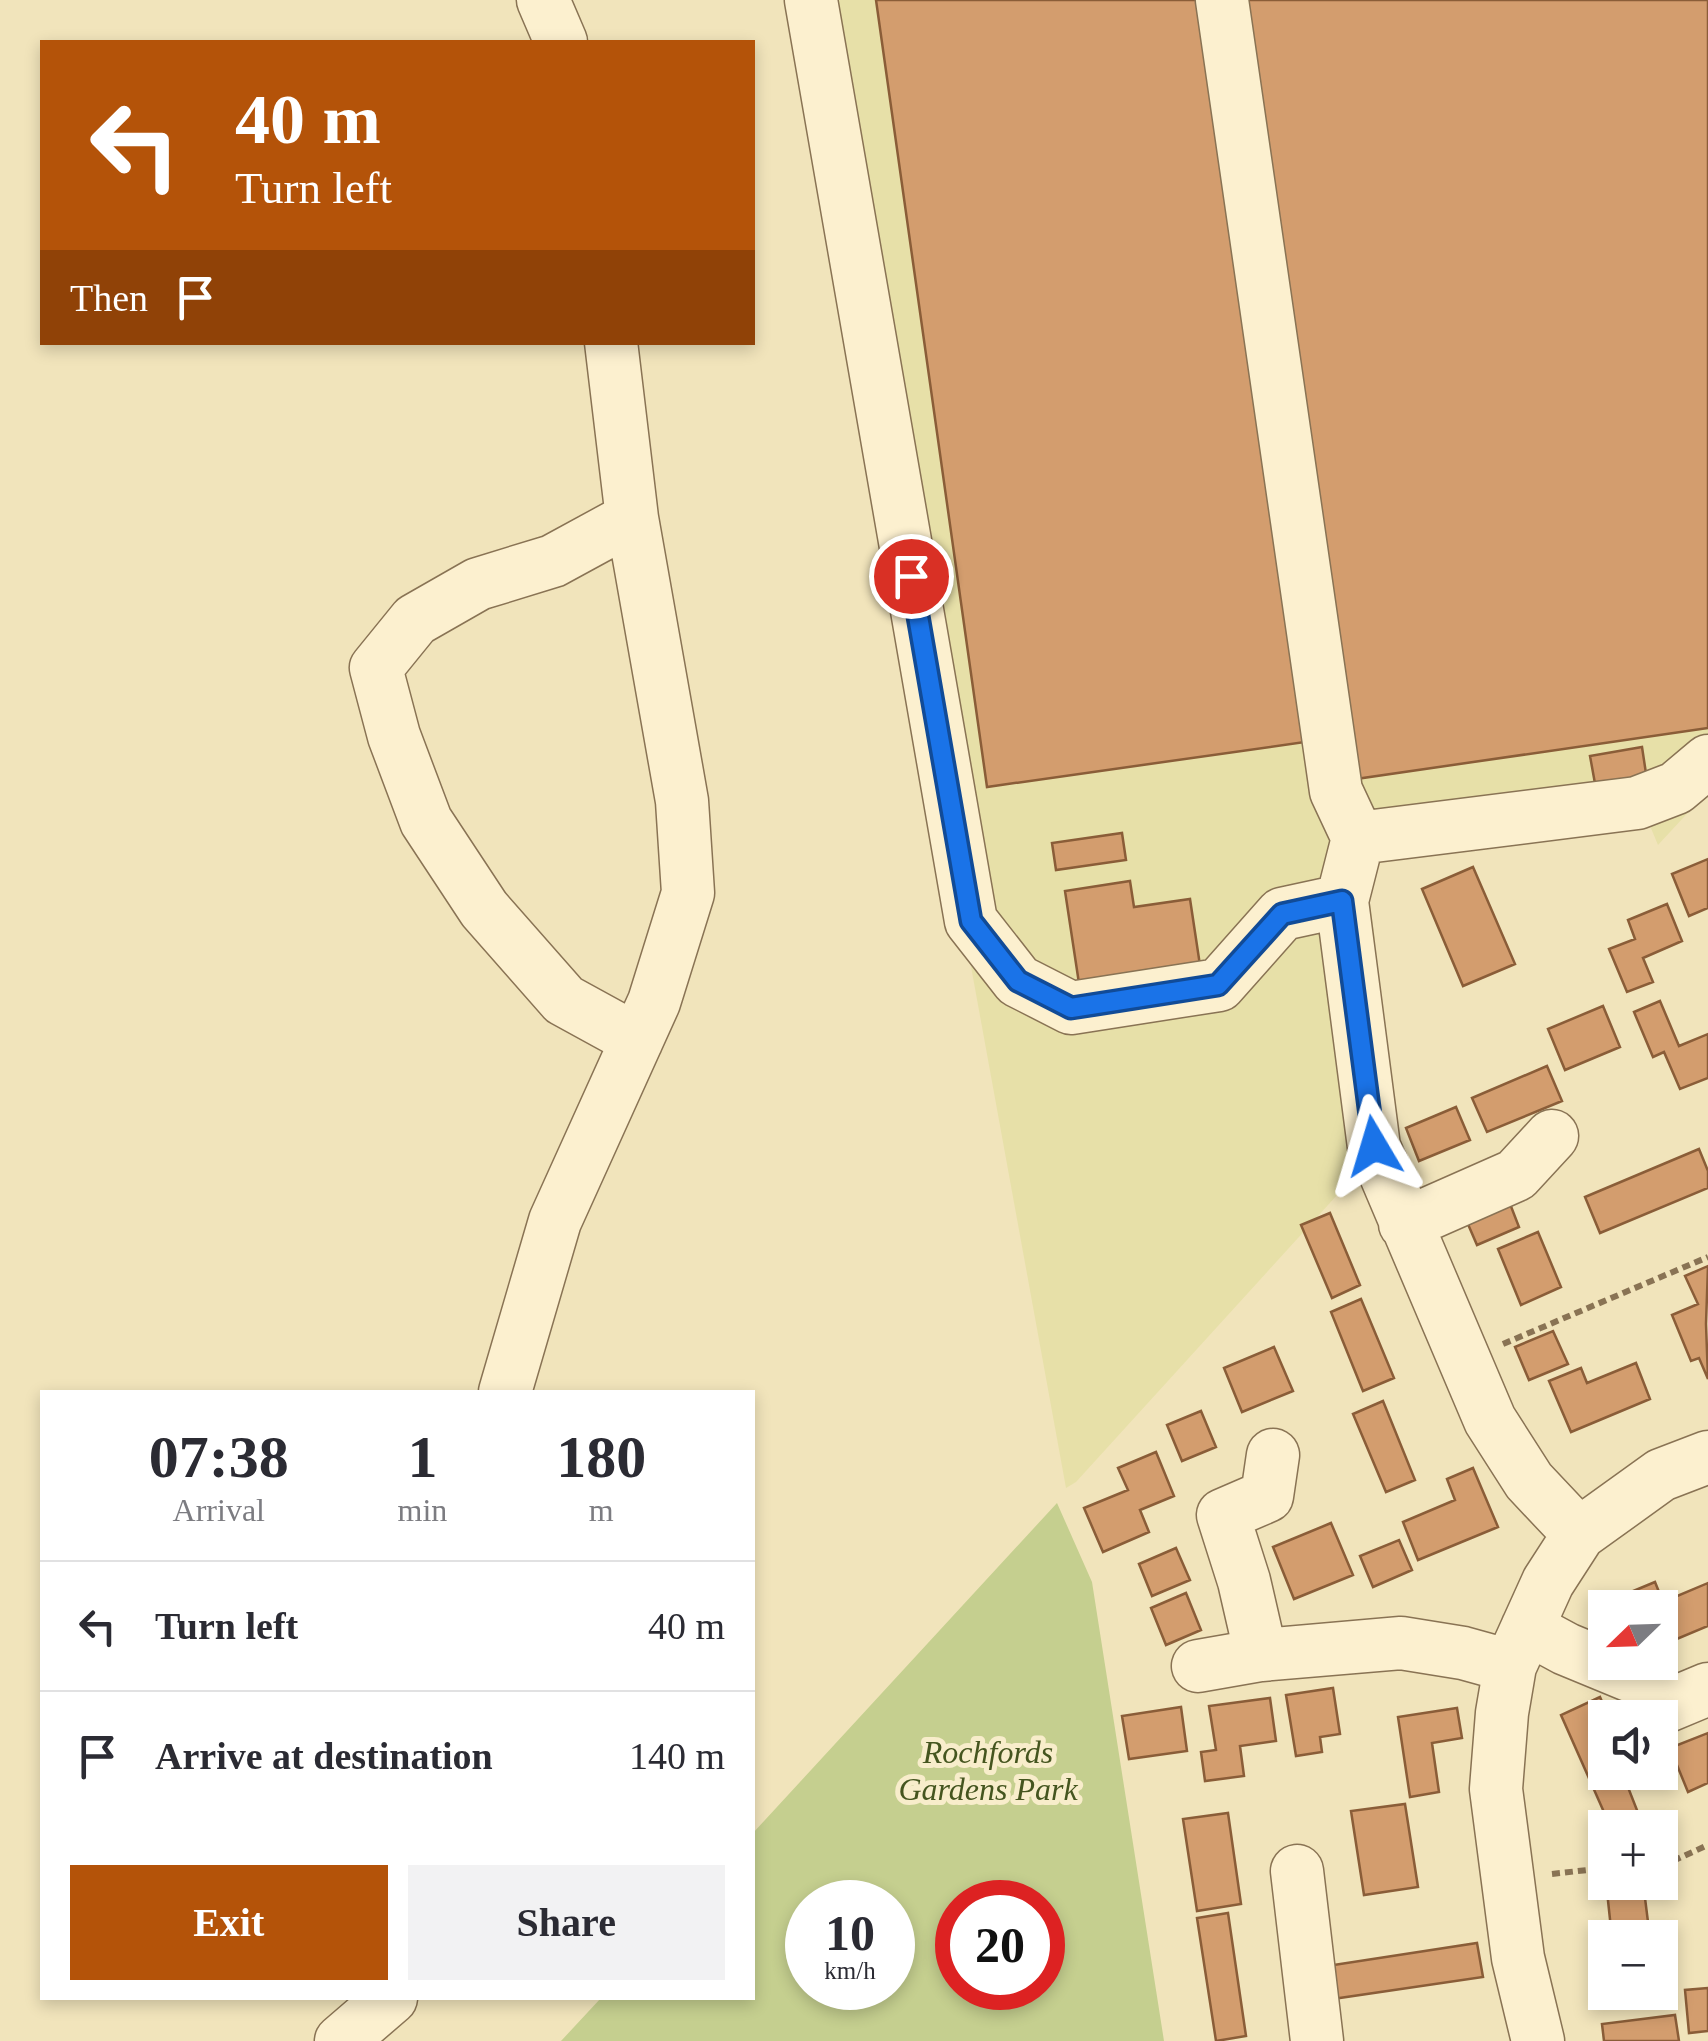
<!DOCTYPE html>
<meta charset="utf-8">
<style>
:root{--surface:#fff;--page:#f2f2f3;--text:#2b2b33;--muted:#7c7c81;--line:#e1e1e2;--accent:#b45309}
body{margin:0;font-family:"Times New Roman",serif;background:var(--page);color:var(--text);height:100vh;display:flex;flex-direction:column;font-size:38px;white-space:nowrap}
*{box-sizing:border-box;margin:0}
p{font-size:32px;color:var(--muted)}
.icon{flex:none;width:55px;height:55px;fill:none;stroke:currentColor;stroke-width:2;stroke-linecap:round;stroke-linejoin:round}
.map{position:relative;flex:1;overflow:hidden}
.details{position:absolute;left:40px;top:1390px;width:715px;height:610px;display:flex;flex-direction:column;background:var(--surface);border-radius:0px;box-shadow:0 5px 15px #0003}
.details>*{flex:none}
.hud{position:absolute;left:40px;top:40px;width:715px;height:305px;border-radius:0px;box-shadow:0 5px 15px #0003;background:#b45309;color:#fff;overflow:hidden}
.needle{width:65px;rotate:247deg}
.controls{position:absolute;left:1588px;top:1590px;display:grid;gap:20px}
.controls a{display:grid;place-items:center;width:90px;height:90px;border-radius:0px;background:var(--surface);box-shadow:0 5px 15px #0003;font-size:50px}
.speed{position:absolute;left:785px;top:1880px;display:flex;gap:20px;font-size:50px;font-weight:700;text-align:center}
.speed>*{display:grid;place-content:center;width:130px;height:130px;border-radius:50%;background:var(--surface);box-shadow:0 5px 15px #0003;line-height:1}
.speed small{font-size:25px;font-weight:400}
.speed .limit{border:15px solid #d22;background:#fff;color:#111}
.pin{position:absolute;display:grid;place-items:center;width:85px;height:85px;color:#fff;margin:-42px;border:5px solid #fff;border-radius:50%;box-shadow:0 2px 10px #0007}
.me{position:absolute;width:110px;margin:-55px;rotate:353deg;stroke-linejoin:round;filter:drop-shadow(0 0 8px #0008)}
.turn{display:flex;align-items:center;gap:35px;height:210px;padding:0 30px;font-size:45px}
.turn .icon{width:130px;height:130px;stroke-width:2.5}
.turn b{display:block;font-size:70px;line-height:85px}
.then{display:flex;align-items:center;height:95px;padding:0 30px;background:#0003;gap:20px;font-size:38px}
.eta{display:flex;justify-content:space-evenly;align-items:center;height:170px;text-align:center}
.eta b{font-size:60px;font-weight:700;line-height:70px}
.button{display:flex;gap:20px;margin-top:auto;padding:20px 30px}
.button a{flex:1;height:115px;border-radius:0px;background:var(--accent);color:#fff;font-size:40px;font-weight:700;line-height:115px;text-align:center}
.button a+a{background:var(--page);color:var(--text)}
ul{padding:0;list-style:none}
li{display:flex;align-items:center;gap:30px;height:130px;padding:0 30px;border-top:2px solid var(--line)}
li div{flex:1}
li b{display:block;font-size:38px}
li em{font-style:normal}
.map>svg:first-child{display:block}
.farmland{fill:#e7e0a8}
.green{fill:#c5cf8f;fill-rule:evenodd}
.building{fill:#d39d6e;stroke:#8a5d38;stroke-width:2.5}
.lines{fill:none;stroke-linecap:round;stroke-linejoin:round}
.minor-casing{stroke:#897354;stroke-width:55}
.path{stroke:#897354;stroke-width:6;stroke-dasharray:8 5;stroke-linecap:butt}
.minor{stroke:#fcf0cf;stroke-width:52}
.route-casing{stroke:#114b97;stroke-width:25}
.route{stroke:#1a73e8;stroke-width:18}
.labels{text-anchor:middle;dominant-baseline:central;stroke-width:10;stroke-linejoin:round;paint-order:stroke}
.park-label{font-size:32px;font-style:italic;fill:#45551f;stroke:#f8edcb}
</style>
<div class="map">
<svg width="1708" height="2041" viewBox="0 0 1708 2041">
<rect width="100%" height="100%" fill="#f1e4bb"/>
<path class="farmland" d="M795 0H1708V791L1658 845 1638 797 1362 847 1375 940 1325 946 1359 1171 1076 1482 1066 1488Z"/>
<path class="green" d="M1057 1503 1092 1582 1164 2041H561L601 1998H752L753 1833ZM808 1902H892V1988H808ZM1042 1902V1988H958V1902Z"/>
<path class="building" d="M876 0H1207L1312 741 987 787Z
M1235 0H1708V728L1349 780Z
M1642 747 1647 780 1596 789 1590 756Z
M1122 833 1126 860 1056 870 1052 843Z
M1708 859V908L1689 916 1672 874Z
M1473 867 1515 964 1463 986 1422 889Z
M1130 881 1134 907 1190 899 1201 972 1080 990 1065 891Z
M1667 904 1682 941 1643 958 1653 982 1627 992 1609 949 1635 939 1628 920Z
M1660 1001 1679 1046 1708 1034V1078L1680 1089 1664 1052 1653 1057 1634 1012Z
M1603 1006 1620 1047 1565 1070 1548 1029Z
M1547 1066 1562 1101 1487 1132 1472 1098Z
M1456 1107 1470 1140 1419 1161 1406 1128Z
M1699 1149 1708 1171V1188L1600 1233 1585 1197Z
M1507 1196 1519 1227 1477 1245 1464 1215Z
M1330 1213 1360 1285 1332 1298 1301 1225Z
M1538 1232 1561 1287 1521 1305 1498 1249Z
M1708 1266 1706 1324 1708 1379 1699 1358 1691 1361 1672 1315 1698 1304 1685 1276Z
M1361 1299 1394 1378 1363 1391 1331 1312Z
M1553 1331 1568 1364 1529 1380 1515 1347Z
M1274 1347 1293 1391 1242 1412 1224 1368Z
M1636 1363 1650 1399 1571 1432 1549 1381 1581 1368 1587 1383Z
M1383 1401 1415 1480 1386 1492 1353 1414Z
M1201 1411 1216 1447 1182 1461 1167 1425Z
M1156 1452 1174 1496 1140 1510 1149 1532 1103 1552 1084 1508 1128 1490 1118 1468Z
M1473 1468 1498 1527 1418 1560 1403 1522 1455 1500 1447 1479Z
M1331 1523 1353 1575 1294 1599 1273 1547Z
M1399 1540 1412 1570 1373 1587 1360 1556Z
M1176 1548 1190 1580 1152 1596 1139 1564Z
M1655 1582 1663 1602 1708 1583V1626L1660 1646V1608H1631L1626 1594Z
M1186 1593 1201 1630 1166 1645 1151 1608Z
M1333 1688 1340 1734 1320 1737 1322 1752 1296 1756 1286 1695Z
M1600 1697 1609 1718H1605V1772H1622L1644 1828H1611L1561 1715Z
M1270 1698 1276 1741 1240 1746 1244 1776 1205 1781 1201 1752 1216 1750 1209 1706Z
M1181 1707 1187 1751 1129 1759 1122 1716Z
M1457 1708 1462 1738 1432 1743 1439 1792 1410 1797 1398 1717Z
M1708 1733V1783L1688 1792 1670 1748Z
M1405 1804 1418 1887 1364 1895 1351 1811Z
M1228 1813 1241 1904 1197 1911 1183 1819Z
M1606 1882H1643L1650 1938H1612Z
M1228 1913 1246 2036 1216 2041 1197 1918Z
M1477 1943 1483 1977 1319 2001 1314 1968Z
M1708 1988V2031L1689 2033 1685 1990Z
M1675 2015 1679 2041H1604L1602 2024Z"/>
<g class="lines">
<defs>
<path id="minor" d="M543 0 561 42
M811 0 971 921 1018 981 1071 1008 1219 985 1282 914 1342 901
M1222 0 1336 791 1358 838 1342 901 1374 1147 1490 1420 1529 1481 1579 1534
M632 518 553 561 478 584 415 620 376 668 394 736 426 821 484 909 564 1000 637 1040
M1358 838 1637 803 1676 788 1708 761
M1405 1224 1516 1175 1552 1136
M505 1392 555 1221 654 1002 688 893 682 801 632 518 611 342
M1527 1628 1566 1649 1646 1682 1660 1709 1708 1689
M1261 1655 1244 1581 1223 1515 1267 1496 1273 1455
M1198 1666 1261 1655 1401 1643 1463 1653 1510 1666
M1297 1871 1317 2041
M341 2041 391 1998
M1538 2041 1518 1958 1496 1789 1502 1713 1510 1666 1548 1582 1579 1534 1661 1475 1708 1457"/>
</defs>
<use href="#minor" class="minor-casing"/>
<path class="path" d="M1503 1344 1708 1257
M1660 1862 1675 1860 1708 1845
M1552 1874 1605 1868"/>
<use href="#minor" class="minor"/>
</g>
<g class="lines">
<defs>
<path id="route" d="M911 576 971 921 1018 981 1071 1008 1218 985 1282 914 1342 901 1374 1146"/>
</defs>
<use href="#route" class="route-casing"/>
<use href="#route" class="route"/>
</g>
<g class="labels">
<g class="park-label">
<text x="988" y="1752">Rochfords<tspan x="988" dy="37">Gardens Park</tspan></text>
</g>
</g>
</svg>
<div class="controls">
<a><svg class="needle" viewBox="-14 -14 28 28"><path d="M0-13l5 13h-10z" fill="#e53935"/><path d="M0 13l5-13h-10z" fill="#7c7c81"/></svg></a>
<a><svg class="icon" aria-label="sound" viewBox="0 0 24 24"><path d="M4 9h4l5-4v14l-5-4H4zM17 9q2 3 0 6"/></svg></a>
<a>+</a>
<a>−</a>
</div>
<div class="speed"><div>10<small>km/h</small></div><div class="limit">20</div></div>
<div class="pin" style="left:911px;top:576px;background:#d93025"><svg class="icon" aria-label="arrive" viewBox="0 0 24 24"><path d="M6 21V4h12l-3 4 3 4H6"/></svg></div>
<svg class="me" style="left:1374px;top:1146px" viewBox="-20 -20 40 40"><path d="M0-17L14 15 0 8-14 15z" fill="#1a73e8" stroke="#fff" stroke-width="4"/></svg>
<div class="hud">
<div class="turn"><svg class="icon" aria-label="left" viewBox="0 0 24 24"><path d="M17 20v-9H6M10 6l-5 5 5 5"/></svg><div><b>40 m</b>Turn left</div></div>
<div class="then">Then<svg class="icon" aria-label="arrive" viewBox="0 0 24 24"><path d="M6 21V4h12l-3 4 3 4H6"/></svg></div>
</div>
<section class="details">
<div class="eta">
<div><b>07:38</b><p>Arrival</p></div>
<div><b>1</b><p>min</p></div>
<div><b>180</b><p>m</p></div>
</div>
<ul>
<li><svg class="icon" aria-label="left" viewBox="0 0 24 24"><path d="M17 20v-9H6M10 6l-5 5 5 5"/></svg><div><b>Turn left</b></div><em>40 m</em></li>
<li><svg class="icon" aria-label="arrive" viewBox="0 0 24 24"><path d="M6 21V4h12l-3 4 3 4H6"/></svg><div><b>Arrive at destination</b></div><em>140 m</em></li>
</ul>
<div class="button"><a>Exit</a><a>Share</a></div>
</section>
</div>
